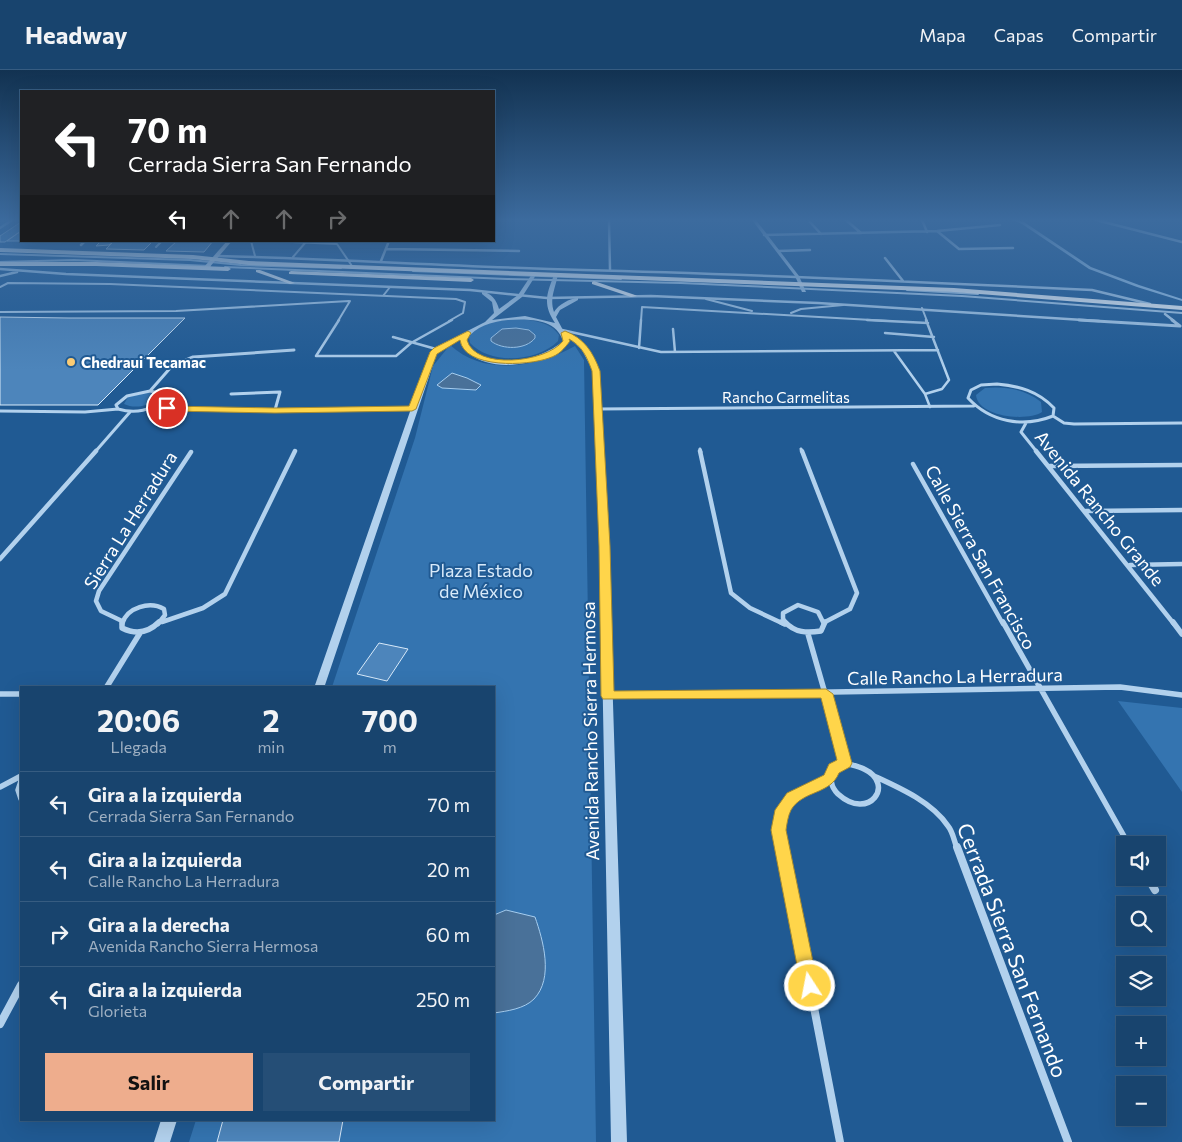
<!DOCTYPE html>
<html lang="es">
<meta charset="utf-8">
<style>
:root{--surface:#18446e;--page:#254e76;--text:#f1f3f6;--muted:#9fb0c2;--line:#365c81;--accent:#eead8d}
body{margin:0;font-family:Commissioner,sans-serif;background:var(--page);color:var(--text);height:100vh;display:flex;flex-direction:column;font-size:19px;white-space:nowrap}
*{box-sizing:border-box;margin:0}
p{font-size:16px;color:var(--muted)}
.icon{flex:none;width:28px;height:28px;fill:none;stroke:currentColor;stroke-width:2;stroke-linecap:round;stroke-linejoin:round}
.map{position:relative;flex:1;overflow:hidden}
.side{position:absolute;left:20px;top:616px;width:475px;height:435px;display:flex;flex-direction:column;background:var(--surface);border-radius:0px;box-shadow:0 5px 20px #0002,0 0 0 1px var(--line)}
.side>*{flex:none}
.top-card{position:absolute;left:20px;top:20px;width:475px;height:152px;border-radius:0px;box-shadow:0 5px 20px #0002,0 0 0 1px var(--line);background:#202124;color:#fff;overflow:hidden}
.buttons{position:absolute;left:1116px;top:766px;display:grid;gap:10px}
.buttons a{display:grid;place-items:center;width:50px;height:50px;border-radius:0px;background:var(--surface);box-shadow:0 5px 20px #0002,0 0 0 1px var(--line);font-size:25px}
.pin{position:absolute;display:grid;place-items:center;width:42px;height:42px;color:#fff;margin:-21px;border:2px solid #fff;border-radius:50%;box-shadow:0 1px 5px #0007}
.me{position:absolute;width:55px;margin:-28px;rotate:349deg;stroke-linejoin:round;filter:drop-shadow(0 0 4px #0008)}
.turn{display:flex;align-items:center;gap:18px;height:105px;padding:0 25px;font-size:22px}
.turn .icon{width:65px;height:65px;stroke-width:2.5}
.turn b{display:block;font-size:35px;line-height:42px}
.lanes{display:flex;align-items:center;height:48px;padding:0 25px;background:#0003;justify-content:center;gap:25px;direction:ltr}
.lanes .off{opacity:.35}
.eta{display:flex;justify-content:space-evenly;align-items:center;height:85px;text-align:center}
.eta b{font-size:30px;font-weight:700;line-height:35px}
.action{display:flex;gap:10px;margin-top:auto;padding:10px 25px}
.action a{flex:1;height:58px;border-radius:0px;background:var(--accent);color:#111;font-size:20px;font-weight:700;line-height:58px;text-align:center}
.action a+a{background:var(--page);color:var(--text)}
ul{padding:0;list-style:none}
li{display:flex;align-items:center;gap:15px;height:65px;padding:0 25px;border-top:1px solid var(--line)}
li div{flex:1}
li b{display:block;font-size:19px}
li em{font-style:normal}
header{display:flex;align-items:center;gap:30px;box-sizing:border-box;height:70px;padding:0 25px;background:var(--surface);border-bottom:1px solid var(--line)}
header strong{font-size:24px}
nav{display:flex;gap:28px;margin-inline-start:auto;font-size:18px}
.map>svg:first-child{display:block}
.green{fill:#3474b0}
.water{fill:#497199;stroke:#a6cdef}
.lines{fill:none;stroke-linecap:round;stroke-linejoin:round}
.stream{fill:#a6cdef;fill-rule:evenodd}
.building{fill:#4d85bb;stroke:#d8eafa}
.service-far1{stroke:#b2d1ed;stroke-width:2}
.service{stroke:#b2d1ed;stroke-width:2.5}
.minor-far4{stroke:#b2d1ed;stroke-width:2.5}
.minor-far3{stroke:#b2d1ed;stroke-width:3}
.minor-far2{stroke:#b2d1ed;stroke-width:4.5}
.minor-far1{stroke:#b2d1ed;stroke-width:5.5}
.minor{stroke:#b2d1ed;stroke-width:8}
.tertiary{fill:#b2d1ed;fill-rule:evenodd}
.secondary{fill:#dfecfa;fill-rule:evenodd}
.primary{fill:#f9fcff;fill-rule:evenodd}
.route{fill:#ffd54a;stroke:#a68a30}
.poi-dot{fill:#facb74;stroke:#205a93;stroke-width:2}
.labels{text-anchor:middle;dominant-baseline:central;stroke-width:4;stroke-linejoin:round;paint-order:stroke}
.far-poi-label{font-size:15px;font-weight:bold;fill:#fff;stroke:#205a93;text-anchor:start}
.far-street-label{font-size:15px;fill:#fff;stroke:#205a93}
.street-label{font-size:18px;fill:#fff;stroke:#205a93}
.park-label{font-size:18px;fill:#d8eafa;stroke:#205a93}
.near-street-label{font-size:21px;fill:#fff;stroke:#205a93}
</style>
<header>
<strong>Headway</strong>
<nav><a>Mapa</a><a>Capas</a><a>Compartir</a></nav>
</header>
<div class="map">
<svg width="1182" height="1072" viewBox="0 0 1182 1072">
<rect width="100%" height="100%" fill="#205a93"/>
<path class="green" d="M520 249C535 251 550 252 559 265L558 271C538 292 490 295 470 273L469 267C480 251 502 250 520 249Z
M450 275C485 307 537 297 575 276L584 290 596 1072H189L196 1050H494V618L332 617 415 368 433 296Z
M985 318C1005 316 1025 319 1041 332L1042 342C1027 352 978 347 976 325Z
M148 322 156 326C151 337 134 339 124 334L128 327Z
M1118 631 1182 638V722Z"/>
<path class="water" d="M516 258 529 260 535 265V268C526 280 502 280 491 271V268L502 259Z
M452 303 467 308 481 315 476 320 442 318 437 315Z
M506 840 535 847C543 870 554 908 534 929 524 939 507 941 494 943V845Z"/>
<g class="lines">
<path class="stream" d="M1013 150H1017L1024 152 1091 197 1139 215 1182 229V231L1137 217 1089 199 1022 154Z"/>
</g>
<path class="building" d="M21 152V161L5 172H0V166Z
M21 161V171H7Z
M101 171H114L109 175 96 176Z
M114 171H153L144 180 106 179Z
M177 171H213L204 182 166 181Z
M0 247 69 248H185L98 335H0Z
M379 573 408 579 387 611 357 604Z
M223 1050H343L339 1072H217Z"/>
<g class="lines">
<path class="service-far1" d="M251 171 255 186
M270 171 337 174 352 196
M156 177 162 171
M0 184 190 190 241 195 341 198
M293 187 305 173
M0 192 74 190 210 196
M225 197 507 209 681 213 962 226 1182 243
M413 201 621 209
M0 217 8 213 110 214 456 229 465 232 463 243 449 251
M907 220 978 224
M383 226 390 217
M706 229 752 241
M922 238 927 251
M0 242 176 241 349 231
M791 243 801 239 843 235
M338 251 350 231
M641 251 642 237 889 251"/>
<path class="service" d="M867 250 928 253
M926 250 949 310 942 319 925 324 930 337
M673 259 675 282
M562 260 661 282 938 280
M885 263 934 267
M393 267 436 279
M639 278 641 250
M894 281 925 324
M316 286H396L411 273 452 250
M316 286 339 250"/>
<path class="minor-far4" d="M609 150 610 199
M846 150 861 163
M922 150 927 162
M1096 150 1182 172
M810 152 821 164
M0 158 12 150
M937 161 959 179 1013 178
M764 165 937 161 1000 155
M81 175 85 171
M386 179 519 181
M778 181 810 180
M218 186C340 189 461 197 583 200 752 204 922 212 1092 220L1150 234
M885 188 903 211
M381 191 389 171
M0 199 66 204 470 220 547 228 651 226 818 233 1099 251
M0 206 17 202
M1165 244 1174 251"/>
<path class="minor-far3" d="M1079 250 1180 256
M1172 250 1180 256
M997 314C1019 316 1038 321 1054 338L1053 346C1023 358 990 352 968 328L971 320 981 315Z
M150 321 172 296 193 287 294 280
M150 321 163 324 164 328C152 341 135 344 118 339L116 335 127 326Z
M231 324 280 322 275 340
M153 337 250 341 412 339
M597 339 974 336
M0 341 85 342 118 339
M1053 346 1064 353 1074 354 1182 353
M1026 353 1021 362 1037 382
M700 379 701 382
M801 379 802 382
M95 382 130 342"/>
<path class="minor-far2" d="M700 381 731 523 750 538 784 554
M802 381 857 523 850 539 825 552
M1036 381 1174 554
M913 394 1003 554
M1050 396 1182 395
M1086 441 1182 440
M0 489 96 381
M1130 495 1182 494
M122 551 101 541 96 531 99 521 191 382
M162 552 203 538 225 524 295 381
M122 554C127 537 150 531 164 539L165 545 158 554
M785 554 783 548V543L798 535 818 542 824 554"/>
<path class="minor-far1" d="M122 552V558C136 565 148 563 159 552
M781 552 785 554
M785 552C795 563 807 563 821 561L825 552
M1003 552 1129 775
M1173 552 1182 564
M808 564 845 693
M106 618 140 563
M0 624H21
M608 626 1120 617 1182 625
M845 693C851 695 858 696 864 699 896 714 869 752 838 724 830 716 830 709 834 699Z
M874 706C900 718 932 732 948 756 953 762 954 771 957 778
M21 711 18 720 21 729
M0 717 21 706
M783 778C774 733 793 726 830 709"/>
<path class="minor" d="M783 777 840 1072
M957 777 1068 1072
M1148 808 1155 820
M0 954 21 915"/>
<path class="tertiary" d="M752 150H756L799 206 806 222H802L795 206Z
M532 204 536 205 522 227 492 250 525 246 555 253C543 235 546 225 554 205L558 204C556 217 549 228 554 242 558 235 570 228 578 228V230L560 240 556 247 564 262 573 266 586 278 599 301 608 476 627 1072H611L600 476 593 301 582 280 569 268 567 267 569 271C548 294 494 305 469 283 465 280 463 274 460 270L461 268 438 280 324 618H314L430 284 434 278 485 252 494 243 492 232 482 224V222C491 222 497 231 499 239L518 225ZM508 250C527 249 556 248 563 271 543 289 494 302 472 280 469 278 468 273 466 270 476 256 491 252 508 250Z
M161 1050H177L170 1072H154Z"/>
<path class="secondary" d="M227 171H232L208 199H204V197Z"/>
<path class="primary" d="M0 178 193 185 249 191 954 218 1182 236V240L954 222 249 195 193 189 0 182Z
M0 192H96L228 197 231 199 228 201 96 196H0Z
M256 200H260L295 213 290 214 256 202Z
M291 201 471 208 474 210 471 212 289 204V202Z
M594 211 635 225 637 226 631 227 592 214V212Z"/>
</g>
<linearGradient id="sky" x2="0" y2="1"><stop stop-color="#123251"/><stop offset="0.5" stop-color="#3c6b9e"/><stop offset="1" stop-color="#3c6b9e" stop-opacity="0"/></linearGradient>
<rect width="1182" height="300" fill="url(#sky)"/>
<path class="route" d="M468 261 471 263 467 270C475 300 546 293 563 271L561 263 565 261C584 268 593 282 600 301L610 476 614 621 826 619 833 624 852 693 850 697 839 703C830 725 803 720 791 740 788 746 787 753 786 760L818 916 816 922 810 924 803 922 801 916 771 760 775 740 787 723 824 705 829 694 837 690 821 628 603 629 601 626 599 476 592 301C587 287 582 276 569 269L570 271C564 279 559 285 549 288 528 296 464 299 460 270L437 284 416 339 412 341 275 343 167 341 163 338 167 336 275 338 409 336 430 282 434 278Z"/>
<circle class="poi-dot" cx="71" cy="292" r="5"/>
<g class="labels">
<g class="far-poi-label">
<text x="81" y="292">Chedraui Tecamac</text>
</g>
<g class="far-street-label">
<text x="786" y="327">Rancho Carmelitas</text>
</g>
<g class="street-label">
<text transform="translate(1100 438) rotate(51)">Avenida Rancho Grande</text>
<text transform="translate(130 450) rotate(-58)">Sierra La Herradura</text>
<text transform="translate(981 487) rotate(61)">Calle Sierra San Francisco</text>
<text transform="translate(955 606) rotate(-1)">Calle Rancho La Herradura</text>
<text transform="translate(590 661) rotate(-91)">Avenida Rancho Sierra Hermosa</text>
</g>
<g class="park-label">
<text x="481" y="500">Plaza Estado<tspan x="481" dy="21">de México</tspan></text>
</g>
<g class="near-street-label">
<text transform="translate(1013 880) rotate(69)">Cerrada Sierra San Fernando</text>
</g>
</g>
</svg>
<div class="buttons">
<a><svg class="icon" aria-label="sound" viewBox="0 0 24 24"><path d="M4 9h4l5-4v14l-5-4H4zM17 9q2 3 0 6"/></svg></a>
<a><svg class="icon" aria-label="search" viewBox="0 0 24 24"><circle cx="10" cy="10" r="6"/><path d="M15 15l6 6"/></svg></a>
<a><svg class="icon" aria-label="layers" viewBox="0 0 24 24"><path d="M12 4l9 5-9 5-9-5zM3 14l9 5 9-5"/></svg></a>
<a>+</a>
<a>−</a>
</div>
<div class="pin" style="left:167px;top:338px;background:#d93025"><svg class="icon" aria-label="arrive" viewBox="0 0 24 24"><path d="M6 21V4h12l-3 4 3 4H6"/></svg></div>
<svg class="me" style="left:810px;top:916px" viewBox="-20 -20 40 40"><circle r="17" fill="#ffd54a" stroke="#fff" stroke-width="3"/><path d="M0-11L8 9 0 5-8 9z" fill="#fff"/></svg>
<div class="top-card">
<div class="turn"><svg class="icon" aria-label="left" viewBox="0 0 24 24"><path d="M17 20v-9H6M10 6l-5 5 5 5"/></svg><div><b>70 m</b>Cerrada Sierra San Fernando</div></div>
<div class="lanes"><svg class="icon" aria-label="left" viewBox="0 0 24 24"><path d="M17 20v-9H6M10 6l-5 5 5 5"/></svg><svg class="icon off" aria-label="ahead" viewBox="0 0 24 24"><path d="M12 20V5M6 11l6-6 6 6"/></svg><svg class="icon off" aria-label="ahead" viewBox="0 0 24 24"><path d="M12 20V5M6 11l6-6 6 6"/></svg><svg class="icon off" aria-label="right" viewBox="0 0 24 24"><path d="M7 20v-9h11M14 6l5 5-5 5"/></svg></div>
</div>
<section class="side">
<div class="eta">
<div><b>20:06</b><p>Llegada</p></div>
<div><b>2</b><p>min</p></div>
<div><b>700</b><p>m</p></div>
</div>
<ul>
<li><svg class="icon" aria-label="left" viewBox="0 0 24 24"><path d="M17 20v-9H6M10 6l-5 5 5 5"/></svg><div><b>Gira a la izquierda</b><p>Cerrada Sierra San Fernando</p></div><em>70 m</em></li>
<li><svg class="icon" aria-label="left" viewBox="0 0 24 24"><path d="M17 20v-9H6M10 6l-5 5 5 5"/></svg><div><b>Gira a la izquierda</b><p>Calle Rancho La Herradura</p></div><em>20 m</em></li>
<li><svg class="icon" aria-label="right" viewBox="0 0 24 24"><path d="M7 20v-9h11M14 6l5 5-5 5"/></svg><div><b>Gira a la derecha</b><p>Avenida Rancho Sierra Hermosa</p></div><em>60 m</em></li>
<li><svg class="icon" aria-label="left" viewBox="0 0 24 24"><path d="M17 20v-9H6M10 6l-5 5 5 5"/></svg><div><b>Gira a la izquierda</b><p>Glorieta</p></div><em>250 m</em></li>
</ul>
<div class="action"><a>Salir</a><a>Compartir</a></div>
</section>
</div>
